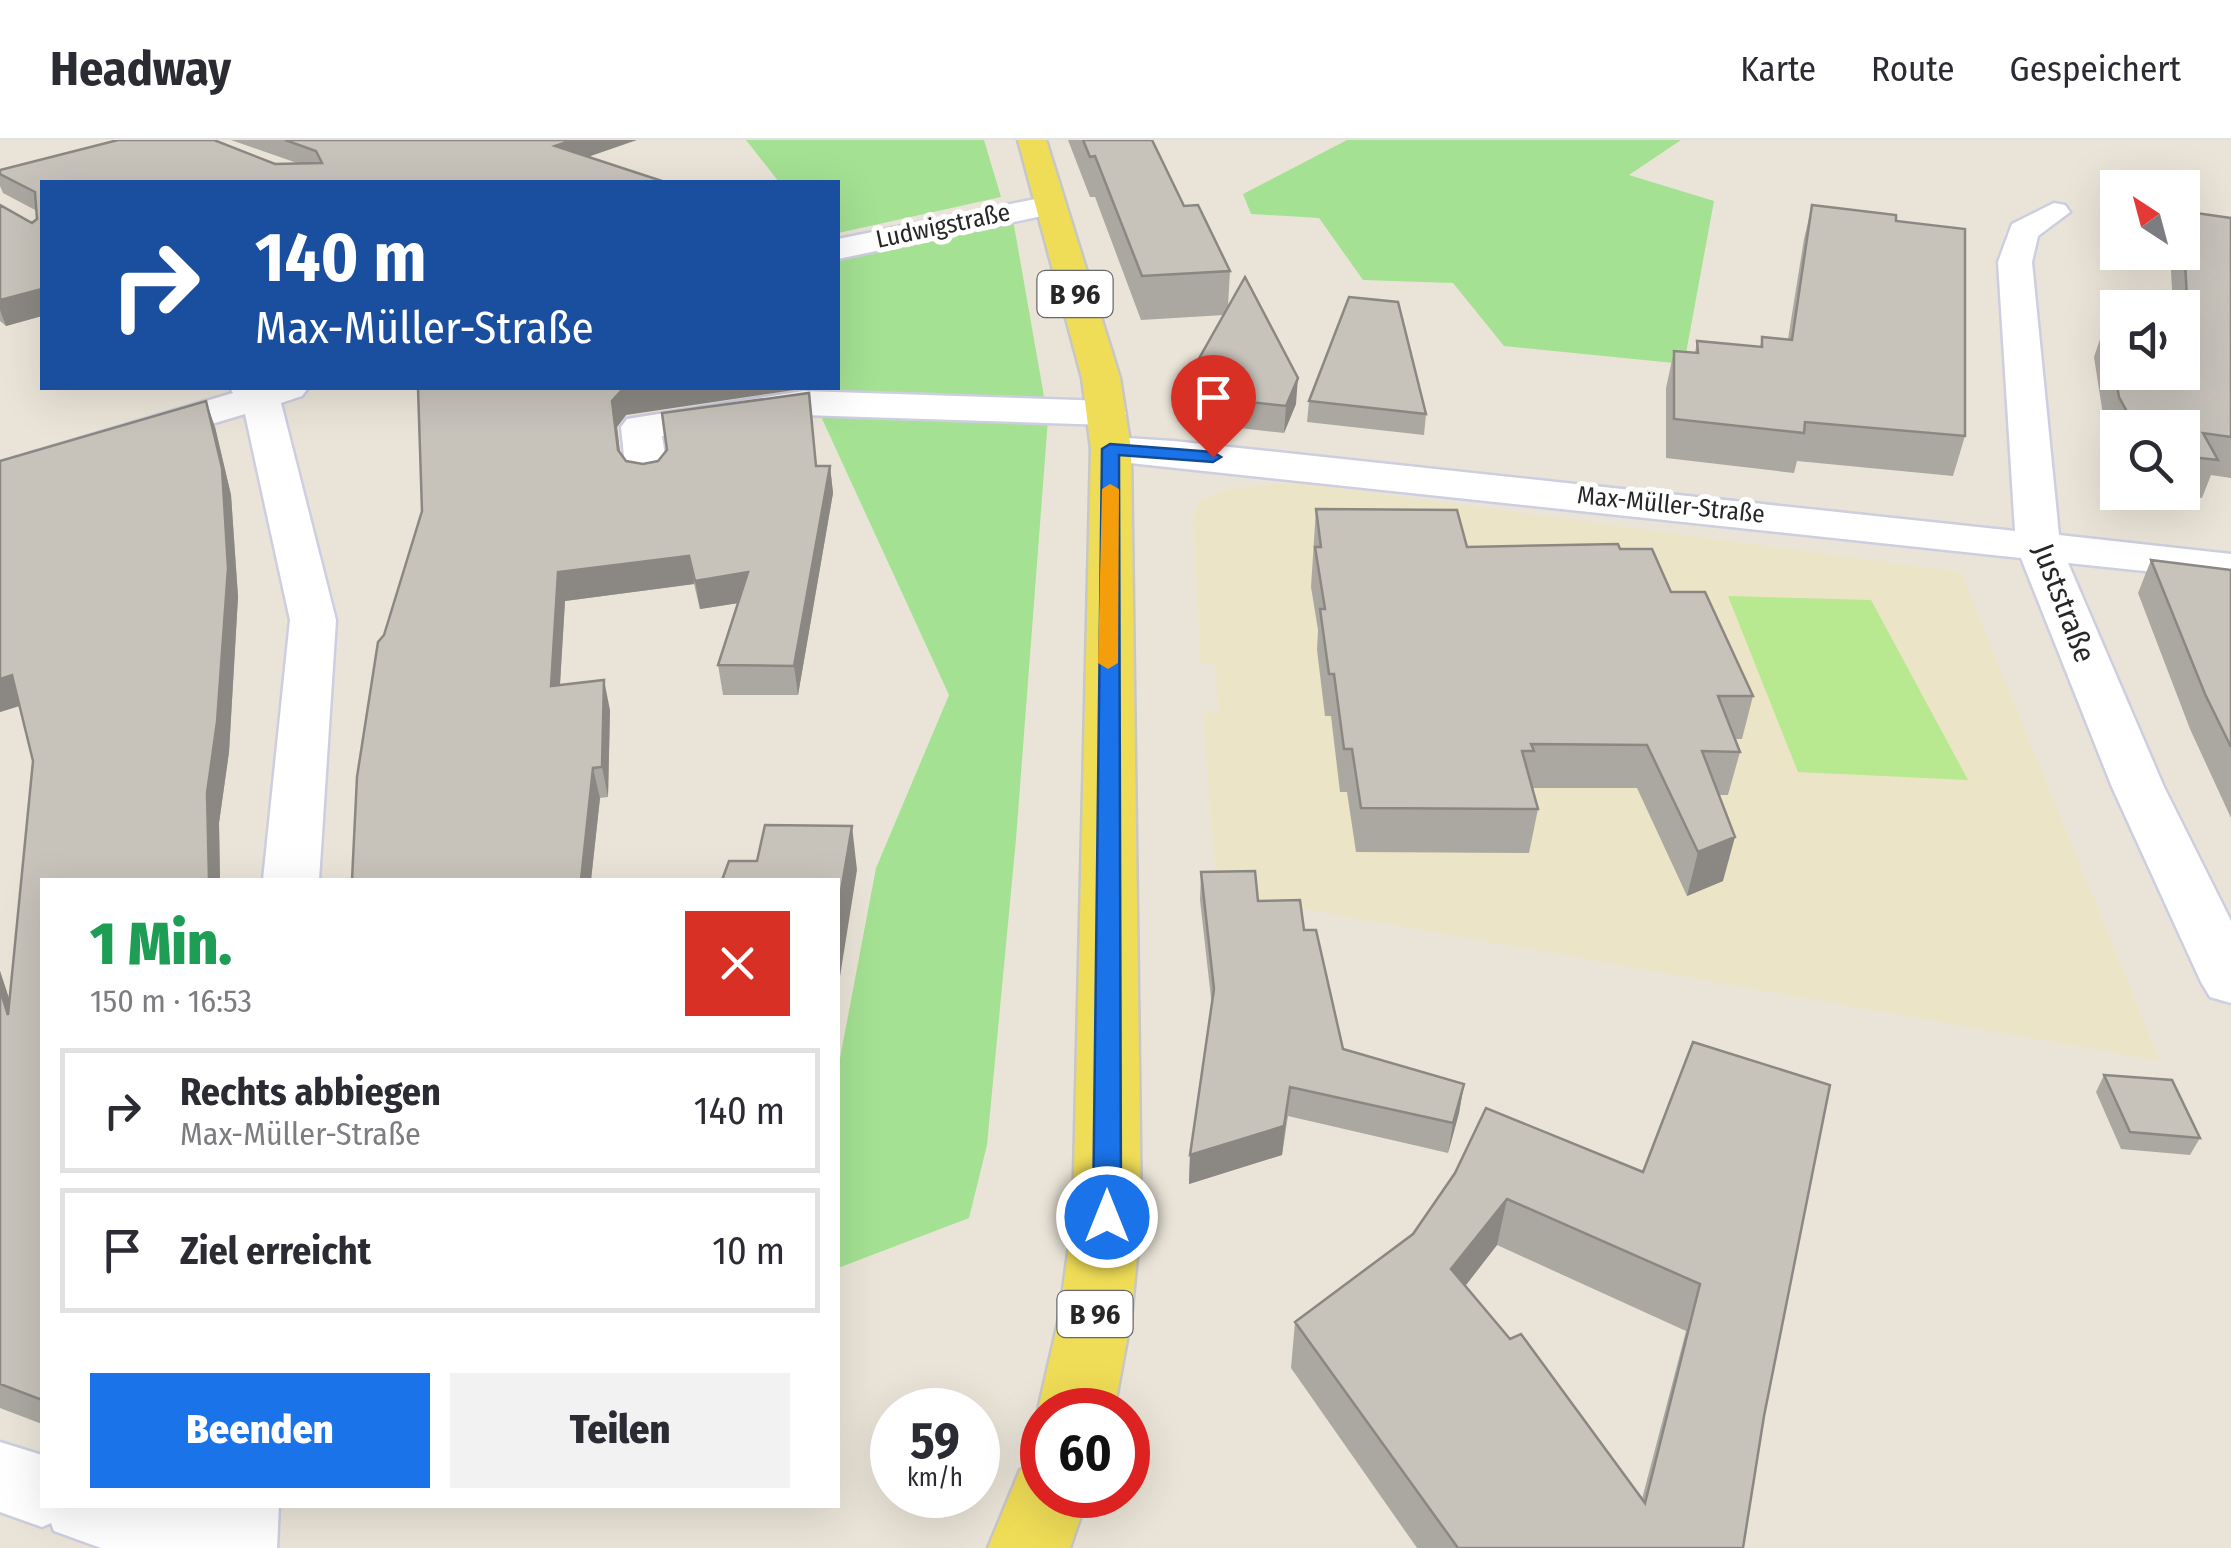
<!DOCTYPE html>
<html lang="de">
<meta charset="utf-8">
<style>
:root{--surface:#fff;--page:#f2f2f3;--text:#2b2b33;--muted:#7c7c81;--line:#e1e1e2;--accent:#1a73e8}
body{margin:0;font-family:"Fira Sans Condensed",sans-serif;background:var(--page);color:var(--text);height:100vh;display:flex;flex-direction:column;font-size:38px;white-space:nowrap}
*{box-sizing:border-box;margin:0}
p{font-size:32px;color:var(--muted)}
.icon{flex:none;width:55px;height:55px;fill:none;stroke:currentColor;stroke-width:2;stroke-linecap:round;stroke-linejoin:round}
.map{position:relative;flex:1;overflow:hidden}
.sheet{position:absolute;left:40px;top:738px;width:800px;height:630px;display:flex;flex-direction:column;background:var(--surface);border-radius:0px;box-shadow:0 10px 40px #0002}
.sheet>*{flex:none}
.banner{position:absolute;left:40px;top:40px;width:800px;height:210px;border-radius:0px;box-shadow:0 10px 40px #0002;background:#1a4fa0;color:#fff;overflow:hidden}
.needle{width:65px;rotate:324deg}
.controls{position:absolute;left:2100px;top:30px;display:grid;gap:20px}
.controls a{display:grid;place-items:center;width:100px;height:100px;border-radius:0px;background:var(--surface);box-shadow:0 10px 40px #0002;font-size:50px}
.speed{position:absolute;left:870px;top:1248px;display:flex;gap:20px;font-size:50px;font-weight:700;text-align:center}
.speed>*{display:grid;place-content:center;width:130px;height:130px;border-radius:50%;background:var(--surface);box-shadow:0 10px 40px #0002;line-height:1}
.speed small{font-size:25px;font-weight:400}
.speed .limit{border:15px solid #d22;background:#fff;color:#111}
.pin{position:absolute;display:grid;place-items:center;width:85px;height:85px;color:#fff;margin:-102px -42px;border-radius:50% 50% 50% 0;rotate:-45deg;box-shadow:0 0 10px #0007}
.pin .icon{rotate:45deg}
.me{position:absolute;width:110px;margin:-55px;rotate:0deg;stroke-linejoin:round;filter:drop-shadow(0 0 8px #0008)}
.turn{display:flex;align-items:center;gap:35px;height:210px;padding:0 50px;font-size:45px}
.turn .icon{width:130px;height:130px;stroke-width:2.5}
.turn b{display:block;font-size:70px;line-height:85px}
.round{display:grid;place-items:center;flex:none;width:105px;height:105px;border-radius:0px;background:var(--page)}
.summary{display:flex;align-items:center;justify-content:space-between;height:170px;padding:0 50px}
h1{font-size:60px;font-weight:800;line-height:75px;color:#1e9e55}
.primary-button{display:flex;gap:20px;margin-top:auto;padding:20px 50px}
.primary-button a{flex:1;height:115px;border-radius:0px;background:var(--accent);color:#fff;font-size:40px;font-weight:800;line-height:115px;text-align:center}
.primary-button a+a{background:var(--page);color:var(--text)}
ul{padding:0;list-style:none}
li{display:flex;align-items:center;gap:30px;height:125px;margin:0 20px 15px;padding:0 30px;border:5px solid var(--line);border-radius:0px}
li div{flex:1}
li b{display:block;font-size:38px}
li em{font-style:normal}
header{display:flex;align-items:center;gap:60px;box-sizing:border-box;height:140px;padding:0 50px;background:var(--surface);border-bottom:2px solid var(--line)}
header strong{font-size:48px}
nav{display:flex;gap:55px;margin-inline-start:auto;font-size:35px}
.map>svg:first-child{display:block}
.education{fill:#ece4c6}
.green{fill:#a4e193}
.pitch{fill:#b8e88f}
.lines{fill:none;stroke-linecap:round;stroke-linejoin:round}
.minor-casing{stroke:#cdcee0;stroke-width:5}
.major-casing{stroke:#c7c7c7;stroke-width:5}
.minor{fill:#fff;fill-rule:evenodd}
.major{fill:#efdd57;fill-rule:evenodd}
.wall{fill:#aba8a1;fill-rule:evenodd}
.shaded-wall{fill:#8b8883}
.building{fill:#c7c3bb;stroke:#8b8883;stroke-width:2.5;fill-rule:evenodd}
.route{fill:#1a73e8;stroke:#114b97;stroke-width:2.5}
.slow{fill:#f59e0b}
.labels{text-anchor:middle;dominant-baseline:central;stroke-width:10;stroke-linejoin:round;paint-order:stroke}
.far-street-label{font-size:25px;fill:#272727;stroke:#fff}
.shield{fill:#fff;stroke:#686868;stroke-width:2.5}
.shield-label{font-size:28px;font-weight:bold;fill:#272727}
.street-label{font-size:30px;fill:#272727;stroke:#fff}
</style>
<header>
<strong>Headway</strong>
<nav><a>Karte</a><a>Route</a><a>Gespeichert</a></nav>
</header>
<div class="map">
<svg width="2231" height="1408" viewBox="0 0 2231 1408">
<rect width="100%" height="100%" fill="#eae4d8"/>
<path class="education" d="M1292 342 1961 432 2160 921 1253 760H1218L1202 573 1219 571 1215 524H1201L1193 379 1200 360 1227 350Z"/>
<path class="green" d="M746 0H984L1001 57 838 93V42H779Z
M1347 0H1681L1629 35 1714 61 1684 224 1504 206 1453 143 1363 140 1319 78 1251 74 1243 54Z
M1012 74 1048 279 1016 699 987 1005 969 1078 838 1128V929L876 728 949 555 818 270 820 248H838V113Z"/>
<path class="pitch" d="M1728 456 1871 460 1968 640 1798 632Z"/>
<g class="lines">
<defs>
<path id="minor" d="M1050 56 1061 58 1066 65 1061 72 838 119V99Z
M2054 63 2065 65 2070 72 2038 96 2032 122 2059 395 2231 414V440L2068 423 2164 647 2231 781V863L2210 857 2201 842 2112 647 2021 418 1111 321 1097 318 1091 309 1097 300 1111 297 1173 301 2015 391 1998 122 2012 84Z
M230 248H308L302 256 281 263 336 480 319 740H263L290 480 245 274 0 347V322L233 253Z
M803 251 1107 261 1121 265 1126 273 1121 281 1107 285 803 275 662 296 668 335 662 344 647 347 632 344 626 335 621 287 627 279Z
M0 1302 42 1315V1365H279L277 1408H101L54 1391 51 1383 42 1387 0 1372Z"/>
<path id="major" d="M1018 0H1046L1120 238 1131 309 1141 1077 1131 1178 1114 1270H1042V1279L1038 1270 1059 1178 1073 1077 1091 309 1082 238Z
M1042 1321V1355H1088L1070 1408H988L1020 1330Z"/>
</defs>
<use href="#minor" class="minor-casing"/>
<use href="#major" class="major-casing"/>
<use href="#minor" class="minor"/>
<use href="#major" class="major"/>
</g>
<path class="wall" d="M231 0H637L42 42V176L6 186 0 181V65L32 83 37 79V71L3 53 0 46V30L297 23Z
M1068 0H1152L1184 66 1230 131 1228 167 1296 264 1284 293 1179 281V254L1224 175 1141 180 1095 57H1090Z
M1812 65 1896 81 1965 296 1953 336 1797 321 1794 333 1666 318V248L1674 211 1695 213 1697 201 1760 207 1762 197 1788 199 1804 99Z
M2182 71 2231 78V338L2211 335 2202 358 2137 352H2182V288H2118V317L2106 294 2094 217 2106 181 2182 232V168H2173L2170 112H2182Z
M1309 261 1426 274 1424 295 1307 282Z
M626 275 617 287 620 313 626 321 643 324 830 326 833 353 798 555H723L718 525 738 463 700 469 694 444 565 461 560 545 610 570 608 657 600 658 591 740H352L384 495 422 371Z
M215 287 231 355 238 457 229 612 219 683 220 740H42V1284L0 1268V831L9 860 33 621 20 566 0 572V321Z
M1316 369 1467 407 1620 409 1671 452 1753 556 1742 599H1735L1740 612 1728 655H1719L1723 741 1687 756 1637 648H1532L1538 669 1529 713 1356 712 1347 652H1340L1331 576H1325L1317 510 1318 490 1311 447Z
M2151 420 2231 430V678L2190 589 2138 453Z
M1201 732 1258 761 1304 790 1343 909 1464 944 1459 973 1448 1013 1288 976 1282 1015 1189 1044 1190 1015 1212 867 1200 760Z
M1693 902 1764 1276 1743 1408H1417L1291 1228 1295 1182 1413 1094 1455 1033 1643 1032ZM1497 1105 1686 1191 1642 1359 1465 1146Z
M2104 935 2200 998 2190 1015 2121 1009 2096 952Z"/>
<path class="shaded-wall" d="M572 0H637L559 27 555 6Z
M42 149V176L6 186 0 170V160Z
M1298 238 1296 264 1284 293 1286 266Z
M635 248H808L626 275 617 287 623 337 618 310 612 261 622 250Z
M206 261 215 287 231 355 238 457 229 612 219 683 220 740H209L207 653Z
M830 326 833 353 798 555 794 526Z
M689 416 694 444 565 461 558 576 551 546 558 432Z
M748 432 752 461 700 469 695 441Z
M12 535 25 564 0 572V539Z
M604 540 610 570 608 657 602 627Z
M593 628 600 658 591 740H581Z
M852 686 857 730 838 849V769Z
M1735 697 1723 741 1687 756 1698 712Z
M0 831 25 906 8 875 0 850Z
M1464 944 1459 973 1448 1013 1453 983Z
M1290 947 1282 1015 1189 1044 1190 1015Z
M1507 1059 1497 1105 1442 1176 1451 1129Z"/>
<path class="building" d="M118 0H214L275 24 322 23 316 11 285 0H572L555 6 665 42H42V149L0 160V65L32 83 37 79 35 52 0 34V30Z
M1083 0H1152L1184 66 1198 65 1230 131 1142 136 1095 16 1090 17Z
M1812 65 1896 75V81L1965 89V296L1805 282 1804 293 1674 279V211L1698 213 1697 201 1762 207V197L1792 200Z
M2182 71 2231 78V297L2203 293 2218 320 2182 316V288H2136L2119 257 2106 181 2118 183V232H2182V191L2189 192Z
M1245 137 1298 238 1286 266 1179 254Z
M1349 157 1398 162 1426 274 1309 261Z
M418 248H635L622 250 612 261 618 310 626 321 643 324 658 321 667 310 662 273 809 253 816 326H830L794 526 718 525 748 432 695 441 689 416 558 432 551 546 604 540 602 627 593 628 581 740H352L357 637 378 502 384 495 422 371Z
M206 261 222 328 228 428 217 582 207 653 209 740H42V1260L0 1244V850L8 875 33 621 12 535 0 539V321Z
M1316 369 1457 370 1467 407 1618 404 1620 409H1652L1671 452H1705L1753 556H1718L1740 612 1702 611 1735 697 1698 712 1647 605 1531 604 1534 611H1522L1538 669 1361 668 1352 609H1344L1334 534H1329L1320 469H1325L1315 407H1321Z
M2151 420 2231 430V607L2205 554Z
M765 685 852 686 838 769V740H722L729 721H757Z
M1255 731 1258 761 1300 760 1304 790H1316L1343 909 1464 944 1453 983 1290 947 1284 986 1190 1015 1214 849 1201 732Z
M1693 902 1830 945 1764 1276 1743 1408H1458L1295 1182 1413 1094 1455 1033 1486 968 1643 1032ZM1507 1059 1700 1144 1645 1363 1521 1194 1510 1199 1451 1129Z
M2104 935 2172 940 2200 998 2130 992Z"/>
<path class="route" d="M1110 304 1213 312 1221 317 1213 322 1119 315 1121 1077 1117 1085 1107 1088 1097 1085 1093 1077 1102 309Z"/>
<path class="slow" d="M1110 344 1119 349 1118 523 1108 529 1098 523 1102 349Z"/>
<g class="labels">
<g class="far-street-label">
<text transform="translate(943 86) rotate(-12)">Ludwigstraße</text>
<text transform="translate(1671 365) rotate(6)">Max-Müller-Straße</text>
</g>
<g class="shield">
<rect x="1037.5" y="131" width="75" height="46" rx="8"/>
<rect x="1057.5" y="1151" width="75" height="46" rx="8"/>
</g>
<g class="shield-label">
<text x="1075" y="154">B 96</text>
<text x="1095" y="1174">B 96</text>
</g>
<g class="street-label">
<text transform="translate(2064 463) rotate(69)">Juststraße</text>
</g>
</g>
</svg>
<div class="controls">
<a><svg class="needle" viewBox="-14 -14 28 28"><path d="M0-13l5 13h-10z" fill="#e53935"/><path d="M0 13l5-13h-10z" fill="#7c7c81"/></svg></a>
<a><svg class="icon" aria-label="sound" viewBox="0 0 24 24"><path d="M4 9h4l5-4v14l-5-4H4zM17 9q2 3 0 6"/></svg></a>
<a><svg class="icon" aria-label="search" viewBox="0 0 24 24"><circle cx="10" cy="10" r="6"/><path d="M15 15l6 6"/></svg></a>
</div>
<div class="speed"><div>59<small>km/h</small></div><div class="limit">60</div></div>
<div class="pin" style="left:1213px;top:317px;background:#d93025"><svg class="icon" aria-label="arrive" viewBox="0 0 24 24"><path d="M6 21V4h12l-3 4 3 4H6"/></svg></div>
<svg class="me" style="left:1107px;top:1077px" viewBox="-20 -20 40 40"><circle r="17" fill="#1a73e8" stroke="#fff" stroke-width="3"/><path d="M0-11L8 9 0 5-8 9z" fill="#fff"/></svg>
<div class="banner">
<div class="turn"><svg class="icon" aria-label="right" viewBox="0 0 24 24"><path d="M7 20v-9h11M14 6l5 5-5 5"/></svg><div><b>140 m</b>Max-Müller-Straße</div></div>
</div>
<section class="sheet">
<div class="summary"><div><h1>1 Min.</h1><p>150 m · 16:53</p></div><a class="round" style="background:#d93025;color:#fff"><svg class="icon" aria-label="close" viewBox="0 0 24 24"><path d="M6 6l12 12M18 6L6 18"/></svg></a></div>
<ul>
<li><svg class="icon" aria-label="right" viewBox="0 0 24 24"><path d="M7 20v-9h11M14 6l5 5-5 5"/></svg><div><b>Rechts abbiegen</b><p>Max-Müller-Straße</p></div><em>140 m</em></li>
<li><svg class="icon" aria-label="arrive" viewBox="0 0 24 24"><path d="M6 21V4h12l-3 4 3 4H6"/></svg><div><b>Ziel erreicht</b></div><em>10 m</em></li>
</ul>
<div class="primary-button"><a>Beenden</a><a>Teilen</a></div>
</section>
</div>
